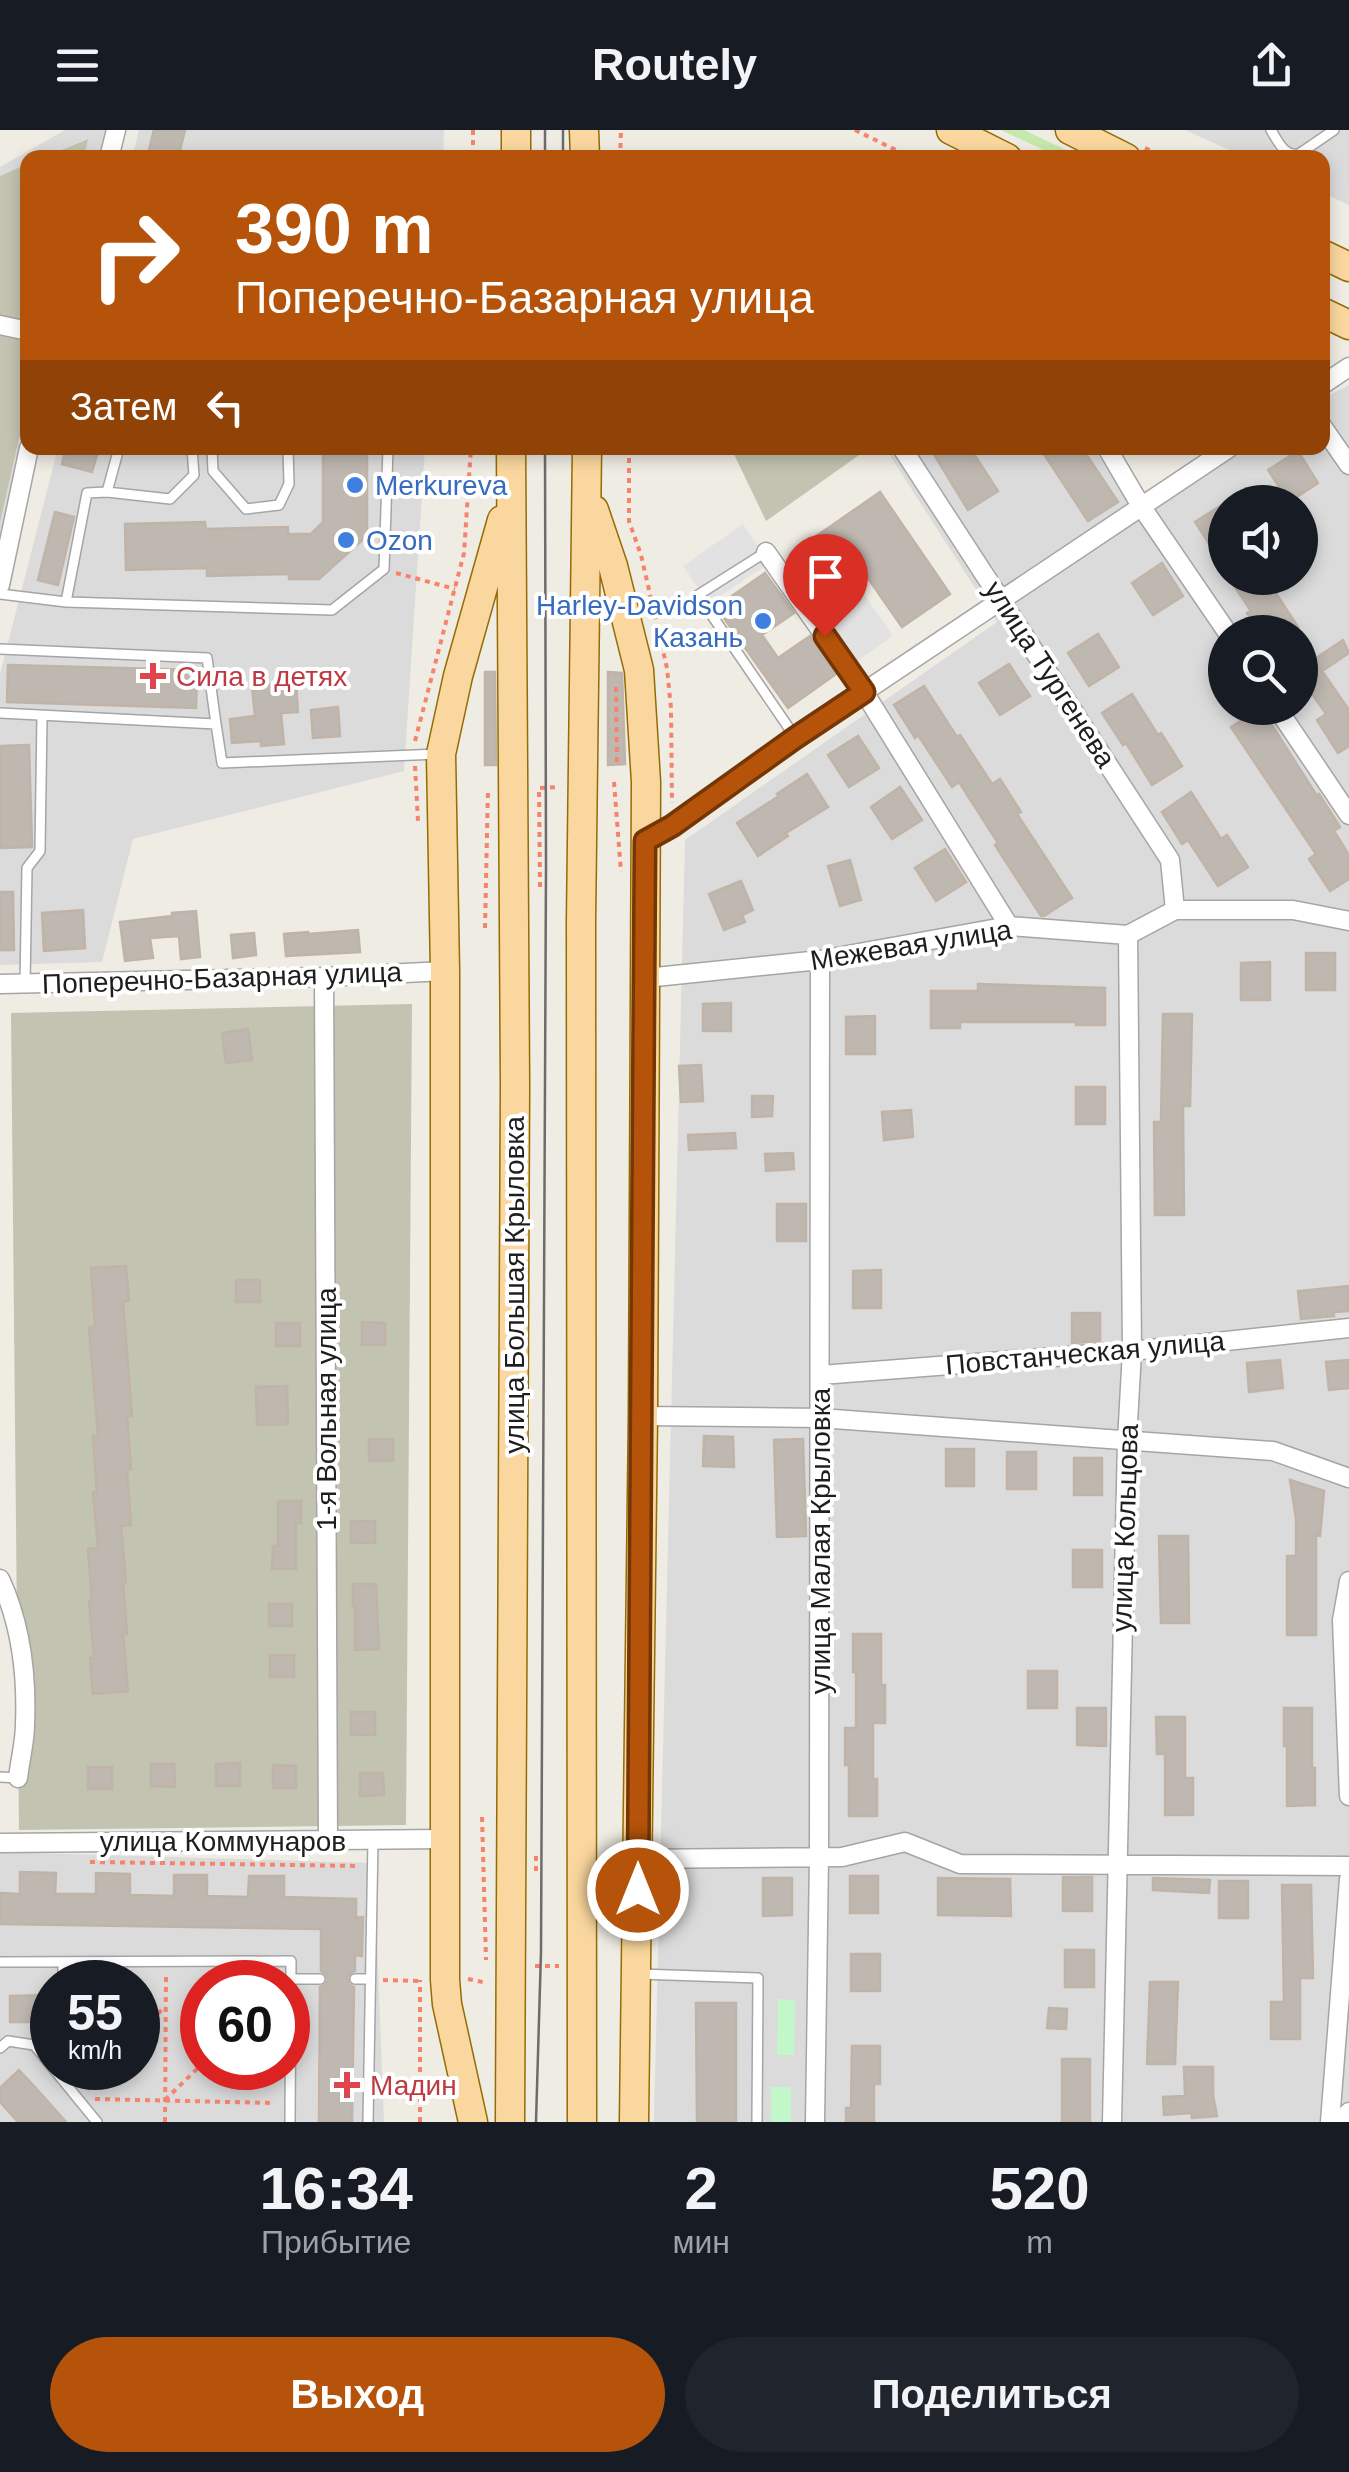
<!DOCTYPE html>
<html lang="ru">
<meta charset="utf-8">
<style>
:root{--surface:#171b24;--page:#20242c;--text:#f1f3f6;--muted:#9ea1a6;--accent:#b45309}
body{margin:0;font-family:Arial,sans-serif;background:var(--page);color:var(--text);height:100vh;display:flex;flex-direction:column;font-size:38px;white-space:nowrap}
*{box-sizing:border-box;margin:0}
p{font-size:32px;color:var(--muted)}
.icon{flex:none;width:55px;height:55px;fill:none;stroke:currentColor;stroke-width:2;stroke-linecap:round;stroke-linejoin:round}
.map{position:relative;height:1992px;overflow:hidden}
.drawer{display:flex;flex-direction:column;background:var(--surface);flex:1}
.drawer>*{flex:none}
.top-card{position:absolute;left:20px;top:20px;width:1310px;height:305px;border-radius:20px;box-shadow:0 5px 15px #0003;background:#b45309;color:#fff;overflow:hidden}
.tools{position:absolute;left:1208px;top:355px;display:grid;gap:20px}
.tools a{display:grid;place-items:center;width:110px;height:110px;border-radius:50%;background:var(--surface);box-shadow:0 5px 15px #0003;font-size:50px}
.speed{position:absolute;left:30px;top:1830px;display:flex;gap:20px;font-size:50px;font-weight:700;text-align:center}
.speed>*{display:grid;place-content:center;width:130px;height:130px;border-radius:50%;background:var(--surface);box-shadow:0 5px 15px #0003;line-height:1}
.speed small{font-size:25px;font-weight:400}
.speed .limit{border:15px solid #d22;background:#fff;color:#111}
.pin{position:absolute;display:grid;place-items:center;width:85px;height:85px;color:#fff;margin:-102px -42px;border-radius:50% 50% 50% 0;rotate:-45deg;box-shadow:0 0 10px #0007}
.pin .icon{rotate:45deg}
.me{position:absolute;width:110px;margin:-55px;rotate:0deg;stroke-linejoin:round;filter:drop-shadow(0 0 8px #0008)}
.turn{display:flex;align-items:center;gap:35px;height:210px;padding:0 50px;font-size:45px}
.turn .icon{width:130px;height:130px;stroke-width:2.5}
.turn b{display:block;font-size:70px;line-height:85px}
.then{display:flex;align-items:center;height:95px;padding:0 50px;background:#0003;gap:20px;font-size:38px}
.eta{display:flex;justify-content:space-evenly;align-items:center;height:170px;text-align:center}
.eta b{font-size:60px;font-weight:600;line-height:70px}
.primary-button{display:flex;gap:20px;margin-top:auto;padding:20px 50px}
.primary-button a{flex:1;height:115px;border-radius:60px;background:var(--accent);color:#fff;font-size:40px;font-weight:600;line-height:115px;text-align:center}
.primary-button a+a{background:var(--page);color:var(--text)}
header{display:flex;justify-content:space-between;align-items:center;height:130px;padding:0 50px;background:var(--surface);font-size:45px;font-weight:600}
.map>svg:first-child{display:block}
.residential{fill:#dcdbdb;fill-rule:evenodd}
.construction{fill:#c2c3b0}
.grass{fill:#c6e8ab}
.park{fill:#c2f8c9}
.parking{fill:#e2e2e2}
.building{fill:#bfb8b1;stroke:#c0b3a7;stroke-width:2.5}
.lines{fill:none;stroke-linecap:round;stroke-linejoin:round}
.service-casing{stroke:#a5a5a5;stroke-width:12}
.minor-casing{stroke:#a5a5a5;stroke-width:21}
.primary-casing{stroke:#946c03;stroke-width:31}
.path{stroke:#f7836d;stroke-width:4;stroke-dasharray:5 5;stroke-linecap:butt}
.service{stroke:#fff;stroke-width:9}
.minor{stroke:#fff;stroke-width:18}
.primary{stroke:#fad79e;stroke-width:28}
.tram{stroke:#6c6c6c;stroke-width:2.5}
.route-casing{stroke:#753606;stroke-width:25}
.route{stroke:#b45309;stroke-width:18}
.shop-dot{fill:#3f7fe0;stroke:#fff;stroke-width:4}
.health-dot{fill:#e0444e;stroke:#fff;stroke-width:4}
.labels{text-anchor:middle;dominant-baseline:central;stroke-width:8;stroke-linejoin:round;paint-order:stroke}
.shop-label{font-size:28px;fill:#366cbe;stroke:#fff;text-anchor:start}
.street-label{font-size:28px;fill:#1e1e1e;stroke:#fff}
.health-label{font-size:28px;fill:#be3a42;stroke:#fff;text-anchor:start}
</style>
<header><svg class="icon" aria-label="menu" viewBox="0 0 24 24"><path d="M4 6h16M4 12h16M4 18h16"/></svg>Routely<svg class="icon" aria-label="share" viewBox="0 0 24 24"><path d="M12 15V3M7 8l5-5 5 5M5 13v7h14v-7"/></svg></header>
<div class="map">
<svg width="1349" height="1992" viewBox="0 0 1349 1992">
<rect width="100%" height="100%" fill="#efece4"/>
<path class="residential" d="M65 0H121L113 27H84L87 9 44 27 28 28 27 34 0 46V37Z
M139 0H444L443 27 132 28Z
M1185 0H1349V75L1323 63 1322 28 1245 27Z
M1349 255V1992H654L685 710 997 492 885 318H1093L1130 371 1231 318H1322L1323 269ZM1225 372H1300V448H1225ZM1225 502H1300V578H1225Z
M27 273 28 318 0 445V393Z
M58 318H425L404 641 133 709 102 832 0 835V544Z
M0 1722 374 1733 384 1992H0ZM52 1852H138V1938H52ZM202 1852H288V1938H202Z"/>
<path class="construction" d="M88 9 84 27H44Z
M27 34V273L0 393V46Z
M731 318H869L766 391Z
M412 874 406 1695 19 1700 11 883Z"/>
<path class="grass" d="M1001 0H1024L1081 27H1059Z"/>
<path class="park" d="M778 1869 795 1870 794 1925H777Z
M771 1957H791V1992H771Z"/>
<path class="parking" d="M743 394 769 433 709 474 683 436Z
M835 422 893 506 853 534 795 450Z"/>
<path class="building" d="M154 0H185L178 28H147Z
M66 318H99L92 342 62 334Z
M323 318H367V406L319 449H289V444L207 446V438L126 440 125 394 205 392 206 399 288 397V404H311L323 392Z
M930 318H970L998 361 968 380Z
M1040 318H1082L1118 372 1088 391Z
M1298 321 1318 353 1289 372 1268 340Z
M880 362 950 464 902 497 863 441 827 466 795 421Z
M1225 373V439L1195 392Z
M55 382 74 387 58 455 38 450Z
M1162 433 1183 466 1153 485 1132 453Z
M765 443 794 483 762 505 778 528 810 506 836 544 788 578 716 477Z
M1229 448H1266L1298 497 1289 502H1259L1247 483 1251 481Z
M1098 504 1119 537 1089 556 1068 523Z
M1343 510 1349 523 1322 541 1349 580V616L1338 623 1317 590 1326 584 1304 552 1300 554V539Z
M1009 534 1030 566 1000 585 979 553Z
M8 535 197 540 196 578 7 572Z
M485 542H495L496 635H485Z
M608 542 622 543 625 634 608 635Z
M296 552 298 582 281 583 284 614 261 616V611L232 613 230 589 255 586 252 556Z
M924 556 957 607 960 605 992 654 1000 649 1021 682 1017 684 1072 768 1044 786H1041L995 715 998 713 959 652 952 657 918 605 915 608 894 575Z
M1132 564 1158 605 1161 603 1182 636 1152 655 1126 613 1123 615 1102 583Z
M338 577 340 606 313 608 311 580Z
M1261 578 1317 666 1319 664 1340 697 1334 701 1349 725V749L1330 761 1309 729 1316 724 1231 597Z
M858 606 879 638 849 657 828 625Z
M29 615 32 717 0 718V616Z
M807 644 828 677 786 703 788 706 758 726 737 693 779 666 777 664Z
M900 657 922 690 892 709 871 677Z
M1191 662 1221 709 1227 705 1248 737 1218 756 1188 710 1182 714 1162 682Z
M945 719 966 752 936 771 915 738Z
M850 730 861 770 840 776 828 736Z
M741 751 753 780 742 785 745 792 724 800 709 764Z
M0 762H13L14 820H0Z
M83 780 85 818 44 821 42 783Z
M196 781 200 827 181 829 179 806 150 808 153 828 125 831 120 792 172 786V783Z
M358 800 360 822 286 826 284 804 308 802V804Z
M254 803 256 825 233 828 231 805Z
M1306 823H1335V860H1306Z
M1270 832V870H1241V833Z
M978 854 1105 858V895H1076V892H960V898H931V861H978Z
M731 873V901H703V874Z
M1163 884H1192L1190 976H1183L1184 1085H1155L1154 992H1161Z
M875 886V924H846V887Z
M248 899 252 930 226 933 222 903Z
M701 935 703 971 681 972 679 936Z
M1076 957H1105V994H1076Z
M752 966H773L772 986 752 987Z
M911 980 913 1007 884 1010 882 982Z
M735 1003 736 1018 689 1020 688 1005Z
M793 1023 794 1039 766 1041 765 1024Z
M777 1074H806V1111H777Z
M126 1136 129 1171 123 1172 132 1286H127L131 1339 127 1340 131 1395 121 1396 126 1452H123L127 1504H123L128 1561 93 1564 90 1528H94L89 1471H92L88 1419 98 1418 93 1362H97L93 1306H98L89 1197H95L91 1138Z
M881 1140V1178H853V1141Z
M236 1150H260V1172H236Z
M1349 1156V1181L1334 1182V1186L1301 1189 1298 1161Z
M1072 1183H1100V1211L1072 1213Z
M362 1192 385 1193V1215H362Z
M276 1193H300V1216H276Z
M1280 1230 1283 1258 1249 1262 1247 1233Z
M1349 1230V1258L1329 1260 1326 1232Z
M287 1256 288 1294 257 1295 256 1257Z
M704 1306 733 1307 734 1337 703 1336Z
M369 1309H393V1331H369Z
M803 1309 806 1406 777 1407 774 1310Z
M946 1319H974V1356H946Z
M1007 1322H1036V1359H1007Z
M1074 1328H1102V1365H1074Z
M1290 1350 1324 1361 1320 1406 1316 1405V1505H1287V1426H1296V1389Z
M278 1371H301V1393H296V1439H272L273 1416H278Z
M351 1391H375V1413H351Z
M1159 1406H1188L1189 1493H1161Z
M1073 1420H1102V1457H1073Z
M353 1454H376L379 1519 355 1520V1476H353Z
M269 1474H292V1496H269Z
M853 1504H881V1555H885V1593H873V1649H877V1686H849V1635H845V1598H856V1542H853Z
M270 1525H294V1547H270Z
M1028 1541H1057V1578H1028Z
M1077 1578H1106V1616L1077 1615Z
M1284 1578H1312V1638H1315V1675L1287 1676V1616H1284Z
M351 1582H375V1605H351Z
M1156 1587H1185V1648H1193V1685H1165V1624H1157Z
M240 1633V1656H216V1634Z
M151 1634H174L175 1657 151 1656Z
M273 1635 296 1636V1658H273Z
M88 1637H112V1659H88Z
M360 1643H383L384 1665 360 1666Z
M20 1742 56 1743 55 1764H96V1743L130 1744V1765L174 1766V1745H207V1766L248 1767 249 1746H284V1767L356 1769V1788L363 1787 362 1826 355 1825V1841L350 1843 347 1848 349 1854 354 1857 352 1992H319L320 1857 325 1855 328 1850 326 1844 321 1841V1799L0 1794V1763L20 1764Z
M850 1746H878V1783H850Z
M1063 1747H1092V1781H1063Z
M763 1748H792V1785L763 1786Z
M938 1748 1010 1749 1011 1786 938 1785Z
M1153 1748 1210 1750 1209 1763 1153 1760Z
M1219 1751H1248V1788H1219Z
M1282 1755H1311L1313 1848H1300V1909H1271V1872H1284Z
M1065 1820H1094V1857H1065Z
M851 1824H880V1861H851Z
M1150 1852H1178L1175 1934H1147Z
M48 1865V1892H10V1866Z
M696 1873H736V1992H697Z
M1049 1878 1067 1879 1066 1899 1047 1898Z
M852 1916H880V1954H874V1992H846V1978H851Z
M1062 1929H1090V1992H1062Z
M1184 1937H1213V1965L1217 1986 1192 1988 1191 1983 1164 1985 1163 1967 1185 1966Z
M19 1940 34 1956 66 1992H18L0 1972V1958Z"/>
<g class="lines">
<defs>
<path id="service" d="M1271 0C1278 11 1284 27 1299 24L1334 0
M212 318 213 341 246 379 279 375 289 354 288 318
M107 362 119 318
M766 422 698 465 795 607
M0 464 66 472 332 480 384 439 388 318
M66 472 87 363 107 362 170 369 194 345 192 318
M0 519 207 528 216 594
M0 583 216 594 222 633 438 624
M25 853 27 738 40 721 42 586
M0 1647 18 1648
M0 1832 291 1831 290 1992
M639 1844 758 1848 757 1992
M291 1849H320
M355 1849H370
M63 1852V1833
M52 1910 34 1915 97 1992
M0 1918 8 1911 34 1915
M368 1992 373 1710"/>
<path id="minor" d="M109 28 116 0
M0 195 28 201
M1322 255 1349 237
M1322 296 1349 335
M902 318 1170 730 1175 780
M1107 318 1141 376 1227 502
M766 422 864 562 1009 796
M0 455 29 318
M1277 578 1349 685
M645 711 671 697 795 608 1229 318
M324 847 328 1711
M646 848 820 830 1009 796 1128 805 1175 780H1293L1349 791
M0 854 324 847 445 841
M821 1245 1132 1221 1349 1198
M643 1286 820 1288 1273 1321 1349 1348
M0 1449C21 1494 27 1545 25 1594 25 1612 20 1630 18 1648
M1349 1451 1342 1490 1349 1666
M0 1713 445 1709
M638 1729 842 1727 905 1712 960 1734 1349 1736
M815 1992 819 1727 820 830
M1112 1992 1127 1311 1132 1221 1128 805
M1330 1992 1349 1749
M1340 1992 1349 1982"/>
<path id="primary" d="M584 0 585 28
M951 0 1007 28
M1070 0 1126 28
M516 28V0
M1322 124 1349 137
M1322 182 1349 195
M594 380 613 436 639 540 646 652 643 1286 634 1992
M473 1992 447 1874 445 1850V841L441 624 458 546 502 390
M510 1992 515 955 511 318
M582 1992 581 791 587 318"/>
</defs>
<use href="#service" class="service-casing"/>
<use href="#minor" class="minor-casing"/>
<use href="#primary" class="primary-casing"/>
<path class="path" d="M473 0V28
M855 0 912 28
M1145 18 1166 28
M620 28 621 0
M629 318V391L641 425 667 538 671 578 672 673
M396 443 455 459
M616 557 617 634
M415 611 464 423 471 318
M415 636 418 691
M614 652 621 742
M540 757 539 658 560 657
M485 798 488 658
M482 1687 486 1830
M90 1732 360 1736
M536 1741V1722
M535 1836H559
M468 1849 487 1853
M383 1850 418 1851
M138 1906 165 1876
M420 1953H441
M87 1959 107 1938
M95 1969 275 1973
M165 1970 202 1934
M165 1992 166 1846
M420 1992V1850"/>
<use href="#service" class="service"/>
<use href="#minor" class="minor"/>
<use href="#primary" class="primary"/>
<path class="tram" d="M545 0V28
M563 28V0
M536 1992 541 1822 546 736 545 318"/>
</g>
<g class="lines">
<defs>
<path id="route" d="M638 1760 645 711 672 696 795 608 864 562 825 506"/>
</defs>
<use href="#route" class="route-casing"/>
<use href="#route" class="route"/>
</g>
<g class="shop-dot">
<circle cx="355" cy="355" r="10"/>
<circle cx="346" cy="410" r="10"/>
<circle cx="763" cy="491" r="10"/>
</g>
<g class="health-dot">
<path d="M148 531h10v10h10v10h-10v10h-10v-10h-10v-10h10z"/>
<path d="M342 1940h10v10h10v10h-10v10h-10v-10h-10v-10h10z"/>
</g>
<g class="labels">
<g class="shop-label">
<text x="375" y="355">Merkureva</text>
<text x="366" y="410">Ozon</text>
<text x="743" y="475" text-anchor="end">Harley-Davidson<tspan x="743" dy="32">Казань</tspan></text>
</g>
<g class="street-label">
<text transform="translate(1050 544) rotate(57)">улица Тургенева</text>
<text transform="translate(911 815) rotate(-9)">Межевая улица</text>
<text transform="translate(222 848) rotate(-2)">Поперечно-Базарная улица</text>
<text transform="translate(514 1155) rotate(-90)">улица Большая Крыловка</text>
<text transform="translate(1085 1223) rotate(-5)">Повстанческая улица</text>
<text transform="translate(326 1279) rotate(-90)">1-я Вольная улица</text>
<text transform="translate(1125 1398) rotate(-88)">улица Кольцова</text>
<text transform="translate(820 1411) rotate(-90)">улица Малая Крыловка</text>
<text x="223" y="1711">улица Коммунаров</text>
</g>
<g class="health-label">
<text x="176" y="546">Сила в детях</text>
<text x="370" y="1955">Мадин</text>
</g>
</g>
</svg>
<div class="tools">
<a><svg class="icon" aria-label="sound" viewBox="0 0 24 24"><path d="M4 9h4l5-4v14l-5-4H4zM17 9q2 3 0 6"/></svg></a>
<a><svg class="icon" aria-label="search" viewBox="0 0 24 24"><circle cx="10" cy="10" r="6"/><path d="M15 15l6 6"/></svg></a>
</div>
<div class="speed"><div>55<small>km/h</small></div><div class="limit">60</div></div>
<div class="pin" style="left:825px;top:506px;background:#d93025"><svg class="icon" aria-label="arrive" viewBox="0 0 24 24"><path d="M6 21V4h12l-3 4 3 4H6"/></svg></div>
<svg class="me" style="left:638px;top:1760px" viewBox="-20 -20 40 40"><circle r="17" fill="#b45309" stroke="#fff" stroke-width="3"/><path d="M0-11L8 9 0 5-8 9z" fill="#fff"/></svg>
<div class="top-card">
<div class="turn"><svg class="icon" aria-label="right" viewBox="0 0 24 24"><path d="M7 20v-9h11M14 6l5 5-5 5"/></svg><div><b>390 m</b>Поперечно-Базарная улица</div></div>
<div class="then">Затем<svg class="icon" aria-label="left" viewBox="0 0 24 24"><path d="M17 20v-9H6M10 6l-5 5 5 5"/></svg></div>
</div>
</div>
<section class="drawer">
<div class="eta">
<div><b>16:34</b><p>Прибытие</p></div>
<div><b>2</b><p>мин</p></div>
<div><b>520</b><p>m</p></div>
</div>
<div class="primary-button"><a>Выход</a><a>Поделиться</a></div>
</section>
